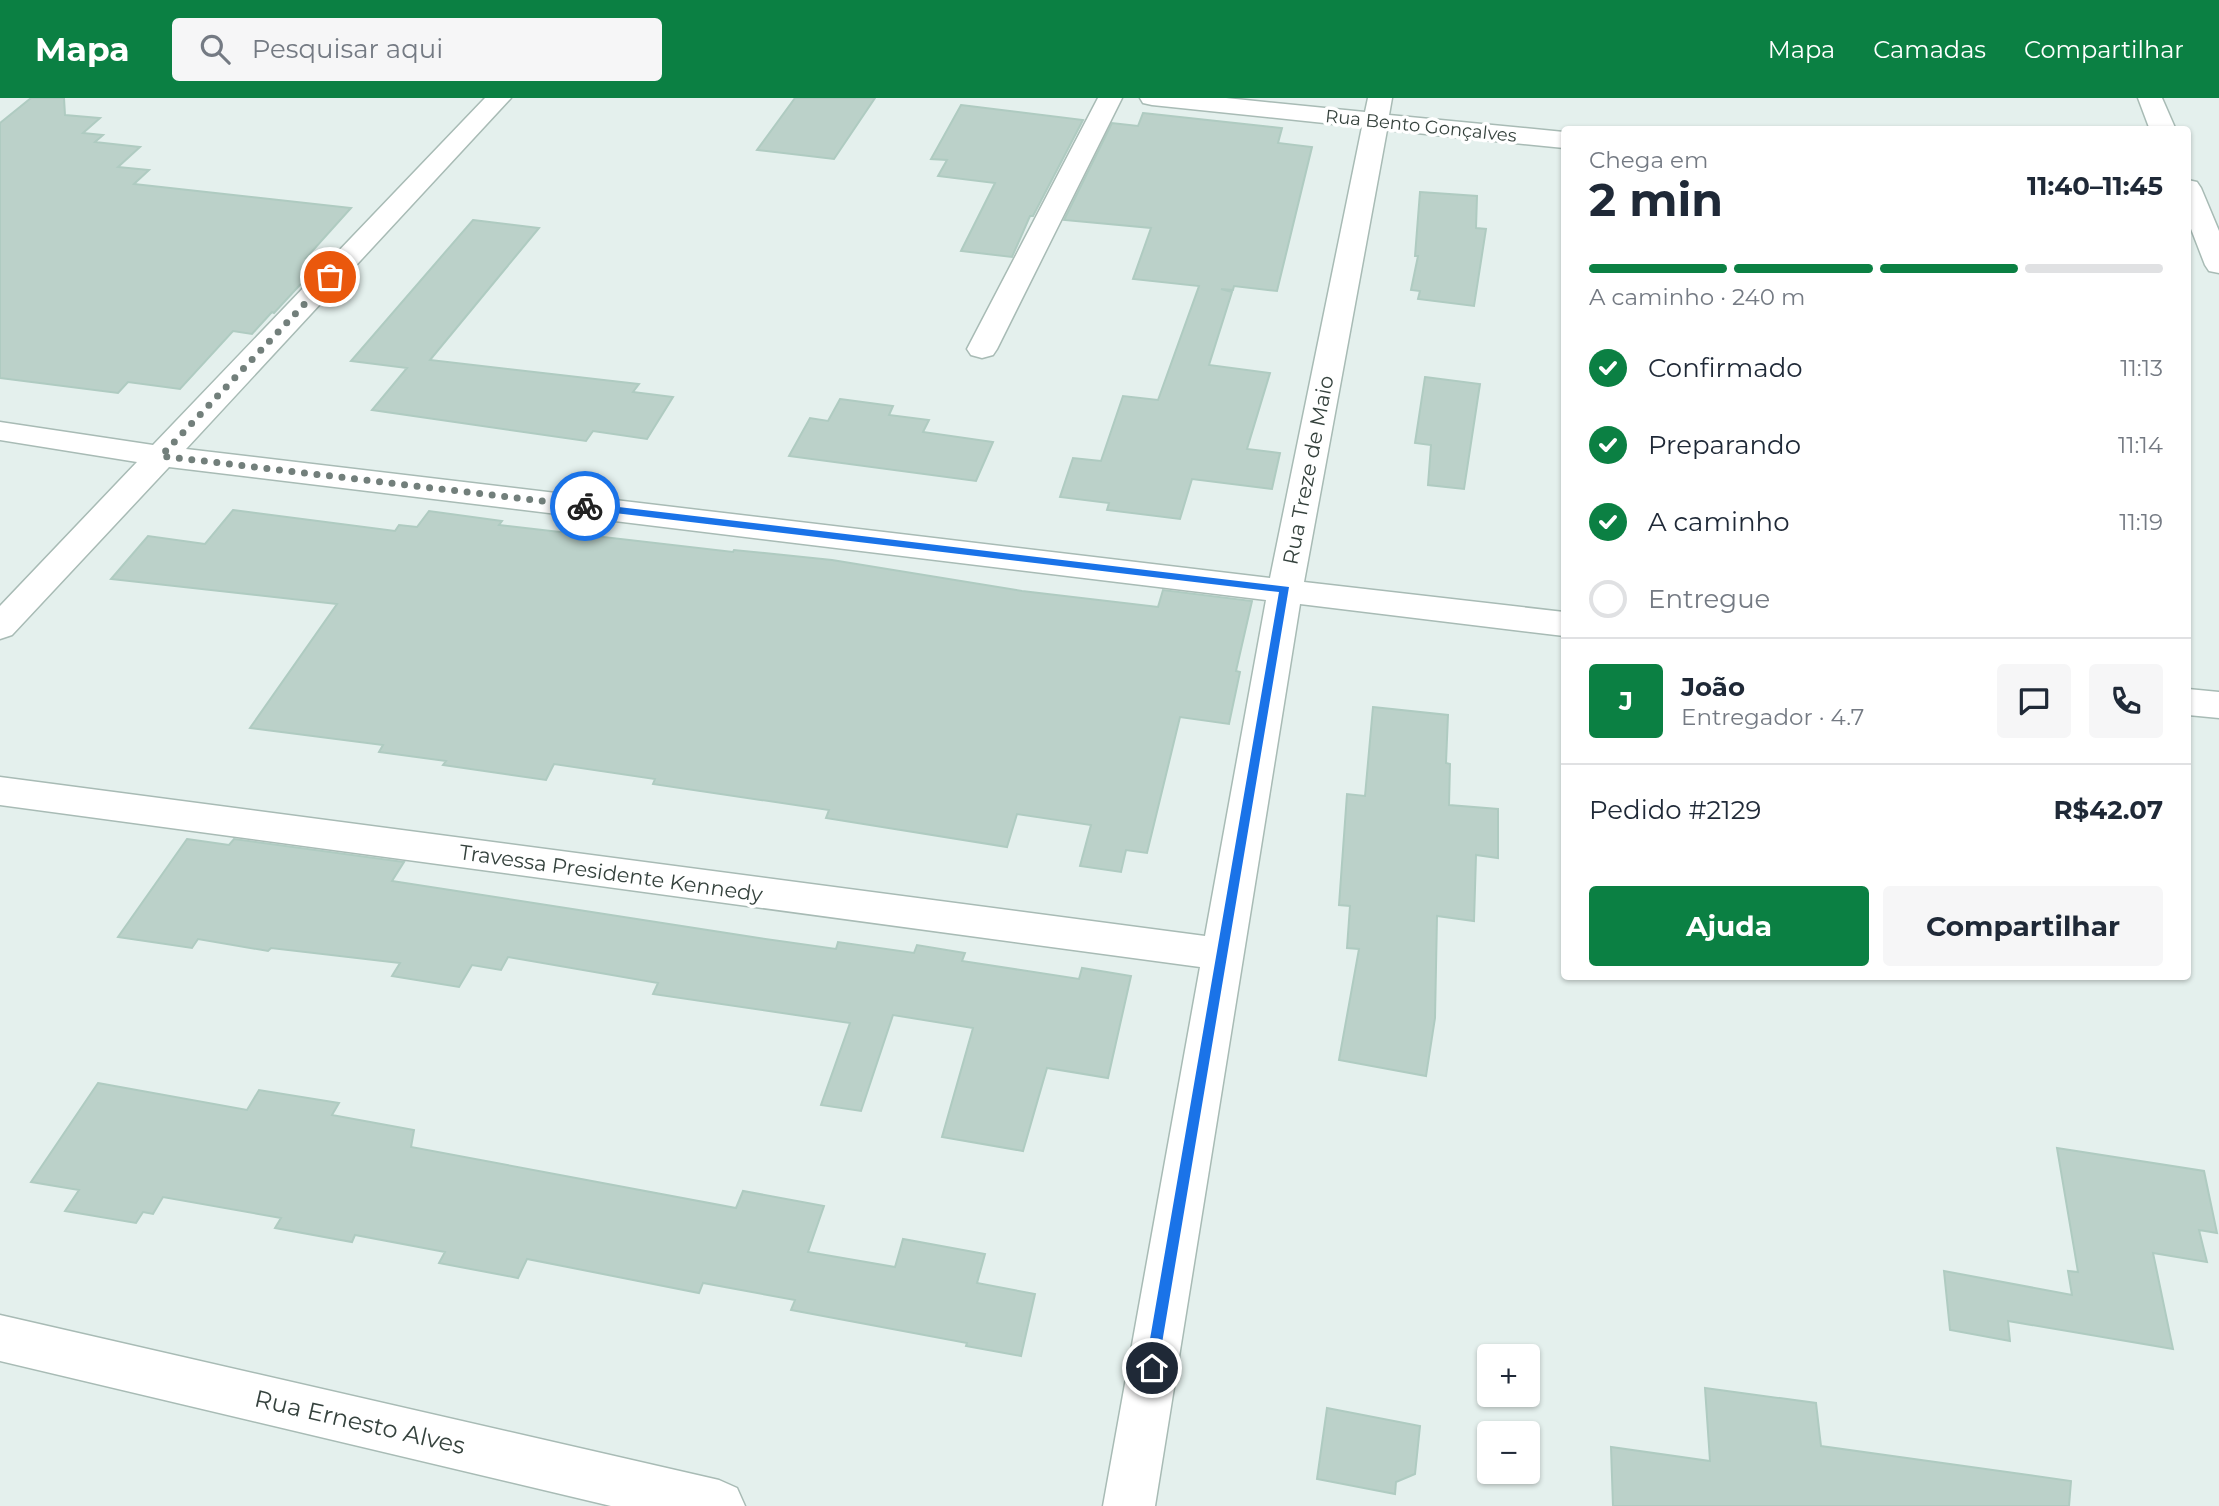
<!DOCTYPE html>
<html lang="pt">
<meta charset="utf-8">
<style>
body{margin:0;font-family:Montserrat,sans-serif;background:#f6f6f7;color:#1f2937;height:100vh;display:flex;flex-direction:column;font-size:26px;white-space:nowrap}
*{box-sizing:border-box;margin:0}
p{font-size:23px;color:#747a83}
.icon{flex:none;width:38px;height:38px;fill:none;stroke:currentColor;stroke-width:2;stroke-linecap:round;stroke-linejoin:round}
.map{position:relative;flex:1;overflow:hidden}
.side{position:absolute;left:1561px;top:28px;width:630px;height:854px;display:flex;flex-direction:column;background:#fff;border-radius:7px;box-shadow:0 2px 5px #0004}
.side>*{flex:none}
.buttons{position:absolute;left:1477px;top:1246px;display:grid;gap:14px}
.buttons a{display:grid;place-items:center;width:63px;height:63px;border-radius:7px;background:#fff;box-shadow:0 2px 5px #0004;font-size:35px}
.pin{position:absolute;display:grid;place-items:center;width:60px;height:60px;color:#fff;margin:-30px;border:4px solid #fff;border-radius:50%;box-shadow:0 2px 7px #0007}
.courier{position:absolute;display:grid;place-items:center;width:70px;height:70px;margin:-35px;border:5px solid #1a73e8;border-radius:50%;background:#fff;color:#222;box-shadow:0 2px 9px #0007}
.head em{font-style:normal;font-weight:700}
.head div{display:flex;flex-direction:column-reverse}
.head{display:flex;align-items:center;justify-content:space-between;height:119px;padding:0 28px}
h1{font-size:46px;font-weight:700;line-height:52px}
.bar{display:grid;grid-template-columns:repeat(4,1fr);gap:10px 7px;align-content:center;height:84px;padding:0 28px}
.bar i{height:9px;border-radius:5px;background:#e0e1e3}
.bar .current{background:#0b8043}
.bar p{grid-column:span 4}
.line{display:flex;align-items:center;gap:18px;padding:0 28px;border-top:2px solid #e0e1e3}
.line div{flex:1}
.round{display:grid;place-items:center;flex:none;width:74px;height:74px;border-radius:7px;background:#f6f6f7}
ol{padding:0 28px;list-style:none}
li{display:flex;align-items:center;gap:21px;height:77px}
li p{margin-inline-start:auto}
li .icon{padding:7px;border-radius:50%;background:#0b8043;color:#fff;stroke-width:4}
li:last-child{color:#747a83}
li i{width:38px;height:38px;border:4px solid #e0e1e3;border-radius:50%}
.cta{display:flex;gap:14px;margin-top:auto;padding:14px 28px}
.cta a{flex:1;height:80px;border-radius:7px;background:#0b8043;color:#fff;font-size:28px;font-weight:700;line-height:80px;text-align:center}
.cta a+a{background:#f6f6f7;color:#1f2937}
header{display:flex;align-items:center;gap:42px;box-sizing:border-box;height:98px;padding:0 35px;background:#0b8043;color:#fff}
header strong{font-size:33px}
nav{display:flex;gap:38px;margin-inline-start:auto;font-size:24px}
.search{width:490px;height:63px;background:#f6f6f7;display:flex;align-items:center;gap:18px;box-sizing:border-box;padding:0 24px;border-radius:7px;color:#747a83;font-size:26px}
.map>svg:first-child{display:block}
.building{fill:#bbd1c9;stroke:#afcbc1;stroke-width:2}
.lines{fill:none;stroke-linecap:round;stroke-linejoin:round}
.minor-casing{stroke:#a8bbb5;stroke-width:3}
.minor{fill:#fff;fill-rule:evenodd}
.route{fill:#1a73e8}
.done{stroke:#727f7b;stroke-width:7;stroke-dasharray:0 12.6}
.labels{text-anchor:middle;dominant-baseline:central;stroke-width:7;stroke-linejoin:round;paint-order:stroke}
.far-street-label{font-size:18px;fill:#35423d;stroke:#fff}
.street-label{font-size:21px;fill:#35423d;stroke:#fff}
.near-street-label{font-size:24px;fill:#35423d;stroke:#fff}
</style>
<header>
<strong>Mapa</strong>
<div class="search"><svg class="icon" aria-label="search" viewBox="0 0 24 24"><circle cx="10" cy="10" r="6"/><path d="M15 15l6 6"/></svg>Pesquisar aqui</div>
<nav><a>Mapa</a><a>Camadas</a><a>Compartilhar</a></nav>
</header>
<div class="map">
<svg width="2219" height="1408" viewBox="0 0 2219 1408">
<rect width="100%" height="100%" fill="#e4f0ed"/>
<path class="building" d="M31 0H64L65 17 100 20 83 35 103 37 95 44 140 49 118 69 149 72 134 86 351 110 306 160 323 162 274 215 272 214 252 236 233 233 180 291 128 284 118 295 0 280V25Z
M795 0H875L834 61 757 52Z
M961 7 1083 22 1033 118H1030L1012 159 961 153 995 85 938 78 947 62 931 61Z
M1143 15 1282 30 1278 45 1312 49 1277 193 1234 188 1233 192 1221 191 1232 194 1209 267 1270 275 1247 351 1280 355 1272 391 1192 381 1180 421 1107 412 1109 405 1060 399 1073 360 1101 363 1123 298 1158 302 1199 188 1133 181 1151 130 1064 122 1112 25 1138 28Z
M1420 94 1477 98 1476 130 1486 131 1474 208 1418 201 1420 193 1411 192 1418 158H1415Z
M473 122 539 130 430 262 639 286 633 294 673 299 647 341 593 333 586 343 372 312 407 270 351 263Z
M1425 279 1480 286 1464 391 1428 387 1431 347 1415 345Z
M840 301 893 308 889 317 929 322 923 334 993 344 976 383 789 358 810 320 828 323Z
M233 412 395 433 399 427 417 429 429 413 502 423 499 427 733 454 734 452 832 462 1022 493 1158 509 1163 492 1252 503 1236 573 1240 574 1229 626 1180 619 1147 755 1126 752 1121 774 1080 768 1091 727 1017 716 1007 749 826 720 829 712 653 686 655 681 554 666 546 682 443 667 446 663 379 654 383 647 250 630 337 506 111 481 148 438 205 446Z
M1373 609 1448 617 1446 665 1450 666 1449 707 1498 711V760L1476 757 1474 823 1437 818 1435 920 1426 978 1339 962 1359 851 1347 850 1350 808 1339 807 1347 696 1365 698Z
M187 741 229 747 234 741 404 764 392 783 759 840 836 851 838 844 914 855 917 847 965 855 962 863 1079 881 1082 870 1131 878 1108 980 1047 970 1023 1053 942 1039 973 930 893 917 861 1013 821 1007 850 925 653 896 658 885 508 859 501 872 472 867 459 889 392 878 400 865 271 850 268 853 198 841 192 850 118 839Z
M98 985 247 1012 259 992 339 1005 332 1017 414 1032 411 1049 736 1110 743 1093 824 1108 808 1154 895 1169 903 1141 985 1156 977 1185 1035 1196 1021 1258 966 1248 967 1245 791 1212 795 1202 703 1185 699 1195 527 1161 518 1180 439 1165 445 1154 355 1137 352 1144 275 1130 281 1120 163 1099 153 1116 143 1114 136 1125 65 1113 79 1092 31 1084Z
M2057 1050 2204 1073 2217 1135 2199 1132 2207 1164 2153 1155 2173 1251 2008 1223 2010 1243 1950 1232 1944 1173 2072 1197 2068 1173 2078 1174Z
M1705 1290 1816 1305 1821 1348 2071 1383 2069 1408H1613L1611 1349 1710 1363Z
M1327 1310 1420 1328 1415 1376 1396 1384 1395 1396 1317 1381Z"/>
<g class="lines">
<defs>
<path id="minor" d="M485 0H511L186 351 1270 480 1362 29 1152 7 1143 5 1140 0H1226L1365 14 1368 0H1392L1389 17 1564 34V50L1387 32 1304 484 1564 514V538L1300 506 1155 1408H1103L1200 869 0 707V679L1205 838 1266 502 169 369 12 537 0 541V508L137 364 0 342V324L153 347Z
M1098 0H1122L997 251 993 257 982 260 971 257 967 251Z
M2138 0H2162L2176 32H2150Z
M2188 82 2197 84 2201 90 2219 133V175L2209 173 2205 167 2188 123Z
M2188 591 2219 594V620L2188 617Z
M0 1217 719 1382 737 1390 745 1408H611L0 1263Z"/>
</defs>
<use href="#minor" class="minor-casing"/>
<use href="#minor" class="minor"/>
</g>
<path class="route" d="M585 405 1289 489 1157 1275 1152 1277 1145 1270 1279 494 581 411V406Z"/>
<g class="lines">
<path class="done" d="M330 179 161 358 585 408"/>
</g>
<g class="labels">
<g class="far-street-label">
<text transform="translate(1421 28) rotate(6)">Rua Bento Gonçalves</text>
</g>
<g class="street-label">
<text transform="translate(1308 372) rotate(-79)">Rua Treze de Maio</text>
<text transform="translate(611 775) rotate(8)">Travessa Presidente Kennedy</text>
</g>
<g class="near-street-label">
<text transform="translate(360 1324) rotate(13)">Rua Ernesto Alves</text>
</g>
</g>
</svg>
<div class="buttons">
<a>+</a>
<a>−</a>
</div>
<div class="pin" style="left:330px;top:179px;background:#ea580c"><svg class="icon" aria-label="bag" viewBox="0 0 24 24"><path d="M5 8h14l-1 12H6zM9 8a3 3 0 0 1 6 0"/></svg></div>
<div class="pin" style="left:1152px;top:1270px;background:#1f2937"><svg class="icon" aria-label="home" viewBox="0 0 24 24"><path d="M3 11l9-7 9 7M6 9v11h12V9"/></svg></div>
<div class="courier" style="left:585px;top:408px"><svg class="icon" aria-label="bike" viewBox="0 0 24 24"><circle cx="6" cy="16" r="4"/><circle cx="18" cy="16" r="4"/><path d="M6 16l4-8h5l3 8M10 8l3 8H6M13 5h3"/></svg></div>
<section class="side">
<div class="head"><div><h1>2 min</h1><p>Chega em</p></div><em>11:40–11:45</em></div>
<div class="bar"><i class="current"></i><i class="current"></i><i class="current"></i><i></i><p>A caminho · 240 m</p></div>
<ol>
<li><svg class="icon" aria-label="check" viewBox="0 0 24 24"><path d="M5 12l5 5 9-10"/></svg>Confirmado<p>11:13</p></li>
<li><svg class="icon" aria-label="check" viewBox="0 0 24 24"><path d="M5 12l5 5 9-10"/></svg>Preparando<p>11:14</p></li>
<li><svg class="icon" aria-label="check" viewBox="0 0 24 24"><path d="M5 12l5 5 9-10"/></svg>A caminho<p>11:19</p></li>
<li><i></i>Entregue</li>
</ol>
<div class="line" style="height:126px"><b class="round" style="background:#0b8043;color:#fff">J</b><div><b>João</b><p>Entregador · 4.7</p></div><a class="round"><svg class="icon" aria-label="chat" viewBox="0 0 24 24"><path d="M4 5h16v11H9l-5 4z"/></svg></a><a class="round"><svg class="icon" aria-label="phone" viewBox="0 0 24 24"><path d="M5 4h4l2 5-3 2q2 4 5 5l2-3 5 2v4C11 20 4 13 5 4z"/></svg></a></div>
<div class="line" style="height:91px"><div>Pedido #2129</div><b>R$42.07</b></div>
<div class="cta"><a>Ajuda</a><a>Compartilhar</a></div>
</section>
</div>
